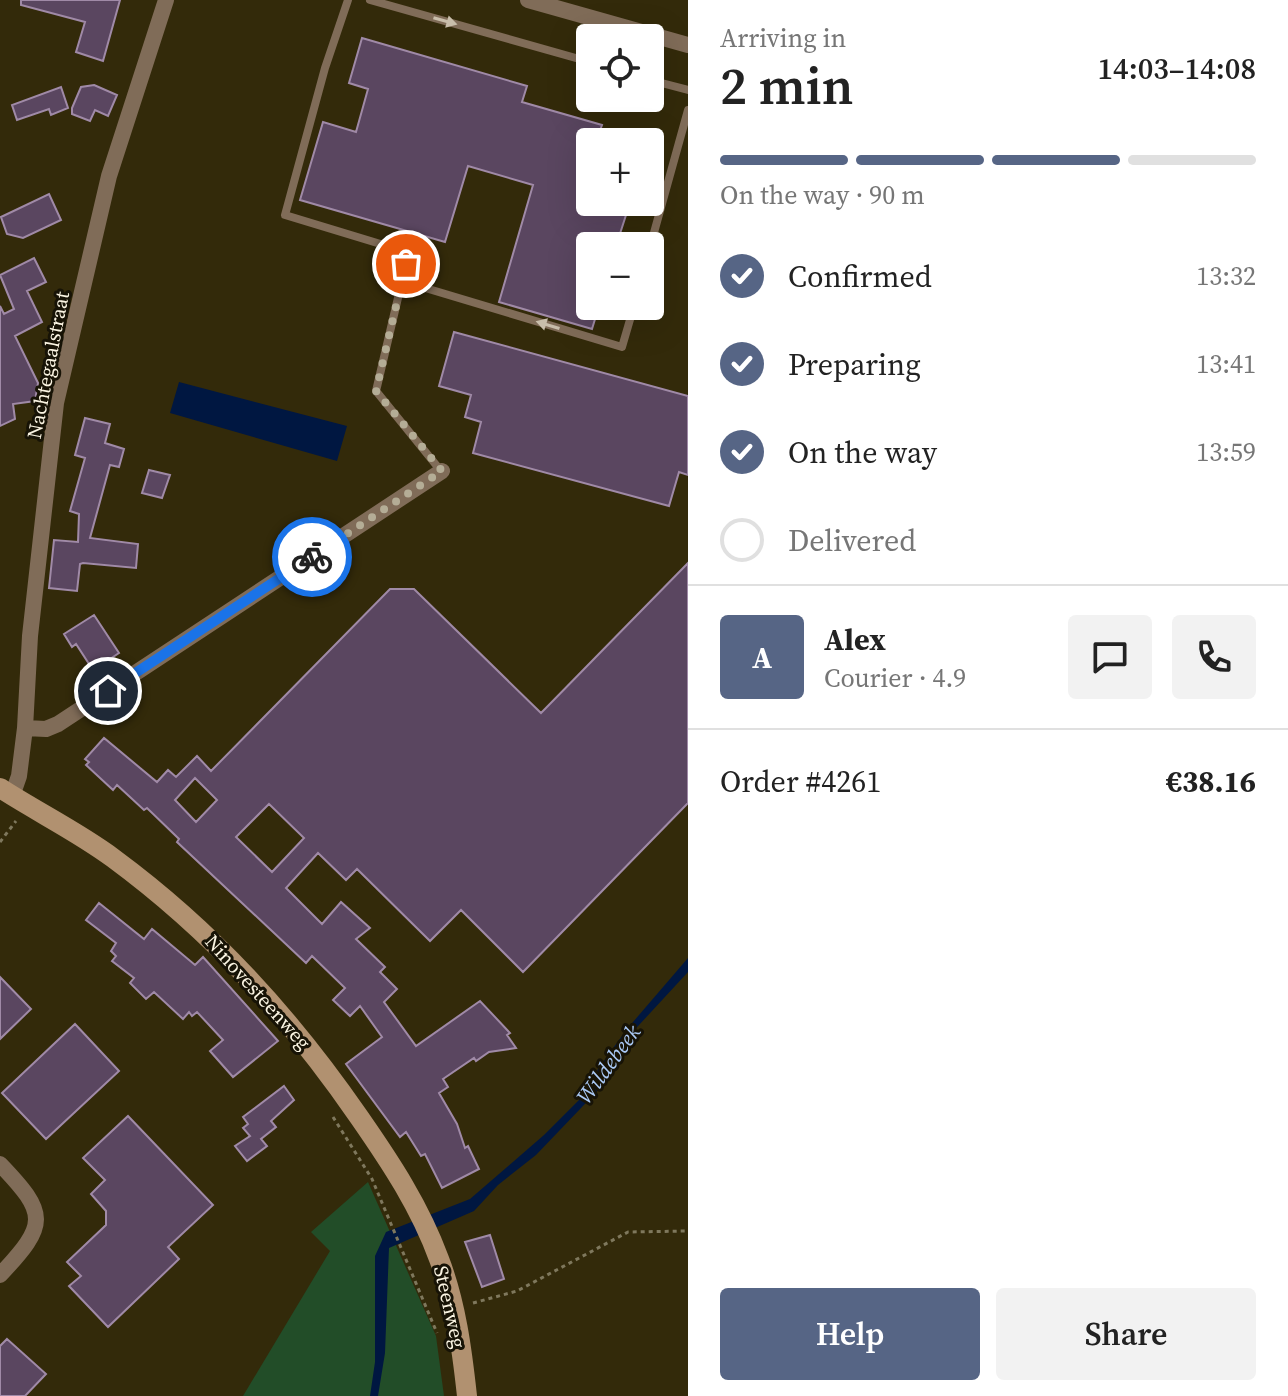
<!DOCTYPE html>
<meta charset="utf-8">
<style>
body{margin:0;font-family:"Source Serif 4",serif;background:#f2f2f2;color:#222;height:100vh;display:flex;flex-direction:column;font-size:30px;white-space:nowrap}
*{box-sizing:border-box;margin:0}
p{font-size:26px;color:#767676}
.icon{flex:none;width:44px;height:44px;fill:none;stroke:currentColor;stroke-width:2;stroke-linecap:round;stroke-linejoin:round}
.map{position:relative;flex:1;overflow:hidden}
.drawer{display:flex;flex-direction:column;background:#fff;width:600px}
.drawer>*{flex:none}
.tools{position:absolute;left:576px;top:24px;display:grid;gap:16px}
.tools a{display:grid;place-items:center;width:88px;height:88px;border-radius:8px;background:#fff;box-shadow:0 8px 32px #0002;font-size:40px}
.pin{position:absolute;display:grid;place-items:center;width:68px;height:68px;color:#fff;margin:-34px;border:4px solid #fff;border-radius:50%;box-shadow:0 2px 8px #0007}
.courier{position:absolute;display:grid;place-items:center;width:80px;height:80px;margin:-40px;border:6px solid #1a73e8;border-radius:50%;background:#fff;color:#222;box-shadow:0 2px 10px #0007}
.head em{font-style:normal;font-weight:600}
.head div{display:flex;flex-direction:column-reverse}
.head{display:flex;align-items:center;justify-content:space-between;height:136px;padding:0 32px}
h1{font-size:52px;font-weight:600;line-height:60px}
.bar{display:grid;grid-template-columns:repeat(4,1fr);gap:12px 8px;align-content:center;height:96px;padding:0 32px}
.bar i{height:10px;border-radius:6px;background:#e0e0e0}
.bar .selected{background:#566585}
.bar p{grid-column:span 4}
.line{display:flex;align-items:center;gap:20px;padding:0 32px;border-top:2px solid #e0e0e0}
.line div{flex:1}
.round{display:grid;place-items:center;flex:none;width:84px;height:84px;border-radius:8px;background:#f2f2f2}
ol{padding:0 32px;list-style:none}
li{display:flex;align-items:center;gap:24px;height:88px}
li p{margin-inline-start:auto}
li .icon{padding:8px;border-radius:50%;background:#566585;color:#fff;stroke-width:4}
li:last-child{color:#767676}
li i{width:44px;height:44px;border:4px solid #e0e0e0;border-radius:50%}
.cta{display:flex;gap:16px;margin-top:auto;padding:16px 32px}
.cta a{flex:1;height:92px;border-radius:8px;background:#566585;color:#fff;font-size:32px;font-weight:600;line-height:92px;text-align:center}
.cta a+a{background:#f2f2f2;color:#222}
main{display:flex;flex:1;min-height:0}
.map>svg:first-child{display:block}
.green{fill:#224d28}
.water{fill:#001741}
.building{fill:#5a4660;stroke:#a08aa7;stroke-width:2;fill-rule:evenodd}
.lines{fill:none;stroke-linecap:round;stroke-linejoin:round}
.path{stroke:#7f785d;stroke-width:3;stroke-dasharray:4 4;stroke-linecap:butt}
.lane{stroke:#806c58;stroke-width:8}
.street{stroke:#806c58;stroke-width:16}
.secondary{stroke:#b19170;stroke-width:20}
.oneway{fill:#c9beab}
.done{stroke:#b4ad96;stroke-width:8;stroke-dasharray:0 14.4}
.route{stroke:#1a73e8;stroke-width:10}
.labels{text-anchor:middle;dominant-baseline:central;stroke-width:6;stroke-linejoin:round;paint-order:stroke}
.street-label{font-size:20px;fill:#faf4e2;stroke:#171306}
.water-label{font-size:22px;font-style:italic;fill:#abcaf6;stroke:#171306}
</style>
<main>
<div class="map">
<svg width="688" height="1396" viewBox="0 0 688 1396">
<rect width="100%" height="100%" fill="#332a0a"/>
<path class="green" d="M368 1182 436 1336 444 1396H243L330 1251 311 1232Z"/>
<path class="water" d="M179 382 347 426 337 461 170 413Z
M688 958V972L627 1038 603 1073 604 1084 536 1155 498 1185 474 1211 389 1248 385 1353 378 1396H370L375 1362V1256L386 1232 470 1199 544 1135 588 1091 598 1069 627 1029Z"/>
<path class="building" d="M21 0H120L103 61 76 52 85 22 21 5Z
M362 38 527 86 522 102 602 125 596 142H590V165L580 199 627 212 616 246H590V306H599L592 329 499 302 533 185 468 166 445 242 300 200 323 122 356 132 368 89 349 83Z
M94 85 117 95 108 116 95 110 90 121 72 114V108L81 87Z
M61 87 68 108 51 115 49 109 17 120 12 105Z
M49 194 61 220 23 238 7 234 1 217Z
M34 258 46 282 27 291 42 322 15 336 38 383 35 401 13 404 15 419 0 426V306L4 314 14 309 0 275Z
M454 332 688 396V475L679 472 669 506 473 453 481 422 465 417 471 395 439 386Z
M85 418 110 424 105 443 124 449 119 467 110 465 90 538 138 544 136 568 83 563 80 564 77 591 49 588 54 540 78 542 79 514 70 511 85 458 75 455Z
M149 470 170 475 162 498 142 493Z
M688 563V803L523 972 461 910 430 941 357 869 346 880 318 853 286 888 322 924 341 902 370 928 356 939 385 967 380 972 397 989 384 1002 416 1046 480 1001 510 1033 507 1035 516 1048 489 1052 476 1061 474 1058 443 1079 448 1087 439 1093 457 1124 465 1148 468 1146 479 1169 442 1188 425 1154 421 1156 406 1132 400 1137 346 1064 382 1037 360 1006 350 1016 333 1000 345 988 312 956 306 963 177 842 179 839 147 808 144 810 117 785 113 790 86 765 89 762 85 759 104 738 157 782 168 770 176 777 197 756 211 771 390 589H414L541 713ZM195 778 217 800 196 822 175 800ZM269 804 304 838 272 872 236 837Z
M94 615 119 653 93 670 76 644 72 647 64 634Z
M99 903 144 939 152 929 195 965 203 957 278 1041 233 1077 210 1051 223 1040 197 1012 192 1016 189 1012 183 1019 154 992 146 999 130 983 134 978 112 961 116 956 111 951 116 943 86 920Z
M0 977 31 1009 0 1039Z
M75 1024 119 1071 46 1139 2 1093Z
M284 1086 294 1100 271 1121 276 1127 261 1139 267 1146 247 1161 235 1146 250 1136 243 1128 248 1124 243 1117Z
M128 1116 213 1205 168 1247 179 1259 108 1327 69 1286 81 1276 67 1262 106 1225V1211L91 1194 105 1180 83 1158Z
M490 1235 504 1279 482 1287 465 1242Z
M7 1339 46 1374 25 1396H0V1346Z"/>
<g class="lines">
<path class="path" d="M0 842 16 821
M333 1117 372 1179 437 1333
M473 1303 517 1291 628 1232 688 1231"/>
<path class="lane" d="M348 0 325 68 285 215 397 249 422 287 622 347 634 306
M370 0 590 62
M650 80 688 90
M650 247 688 110
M406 264 376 391 441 471"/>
<path class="street" d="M528 0 688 45
M25 728 46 729 58 724 442 471
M12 796 19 776 25 728 30 636 56 403 109 176 166 0
M0 1164C48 1214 48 1224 0 1275"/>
<path class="secondary" d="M0 788C37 812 78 832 113 858 212 931 290 1017 359 1117 391 1163 420 1207 439 1259 456 1303 462 1350 467 1396"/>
</g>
<defs><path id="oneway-solid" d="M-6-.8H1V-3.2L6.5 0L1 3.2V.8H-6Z" transform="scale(2)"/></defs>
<g class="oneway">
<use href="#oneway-solid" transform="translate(445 21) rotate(16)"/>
<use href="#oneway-solid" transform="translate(548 325) rotate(-163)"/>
</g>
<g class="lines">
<path class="done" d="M312 557 442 471 376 391 406 264"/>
<path class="route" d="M108 691 312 557"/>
</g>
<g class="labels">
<g class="street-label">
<text transform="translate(48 365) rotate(-79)">Nachtegaalstraat</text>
<text transform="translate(258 992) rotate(48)">Ninovesteenweg</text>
<text transform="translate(450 1307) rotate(77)">Steenweg</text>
</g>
<g class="water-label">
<text transform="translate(608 1064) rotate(-54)">Wildebeek</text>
</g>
</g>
</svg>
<div class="tools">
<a><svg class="icon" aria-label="locate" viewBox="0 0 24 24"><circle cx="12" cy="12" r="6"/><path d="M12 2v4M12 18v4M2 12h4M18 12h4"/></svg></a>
<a>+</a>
<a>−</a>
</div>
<div class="pin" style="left:406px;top:264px;background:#ea580c"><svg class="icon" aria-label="bag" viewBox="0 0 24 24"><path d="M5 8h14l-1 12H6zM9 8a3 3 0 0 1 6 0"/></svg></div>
<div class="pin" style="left:108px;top:691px;background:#1f2937"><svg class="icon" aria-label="home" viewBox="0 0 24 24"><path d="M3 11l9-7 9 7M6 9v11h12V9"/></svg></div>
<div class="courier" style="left:312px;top:557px"><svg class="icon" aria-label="bike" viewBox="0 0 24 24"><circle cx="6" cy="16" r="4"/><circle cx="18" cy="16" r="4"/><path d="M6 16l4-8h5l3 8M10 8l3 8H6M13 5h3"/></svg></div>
</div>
<section class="drawer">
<div class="head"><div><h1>2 min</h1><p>Arriving in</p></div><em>14:03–14:08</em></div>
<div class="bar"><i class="selected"></i><i class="selected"></i><i class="selected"></i><i></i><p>On the way · 90 m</p></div>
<ol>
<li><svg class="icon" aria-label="check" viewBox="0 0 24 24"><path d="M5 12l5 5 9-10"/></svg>Confirmed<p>13:32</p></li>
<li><svg class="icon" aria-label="check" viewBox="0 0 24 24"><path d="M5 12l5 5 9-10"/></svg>Preparing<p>13:41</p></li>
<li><svg class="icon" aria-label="check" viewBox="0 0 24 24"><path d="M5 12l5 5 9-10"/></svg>On the way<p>13:59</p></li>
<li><i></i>Delivered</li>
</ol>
<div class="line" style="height:144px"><b class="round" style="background:#566585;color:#fff">A</b><div><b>Alex</b><p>Courier · 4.9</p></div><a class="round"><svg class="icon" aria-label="chat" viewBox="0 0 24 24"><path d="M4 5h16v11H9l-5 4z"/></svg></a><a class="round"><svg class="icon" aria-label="phone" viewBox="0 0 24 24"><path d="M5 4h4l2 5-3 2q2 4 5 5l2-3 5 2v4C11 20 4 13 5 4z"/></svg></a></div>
<div class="line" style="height:104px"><div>Order #4261</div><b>€38.16</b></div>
<div class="cta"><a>Help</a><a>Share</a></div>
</section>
</main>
